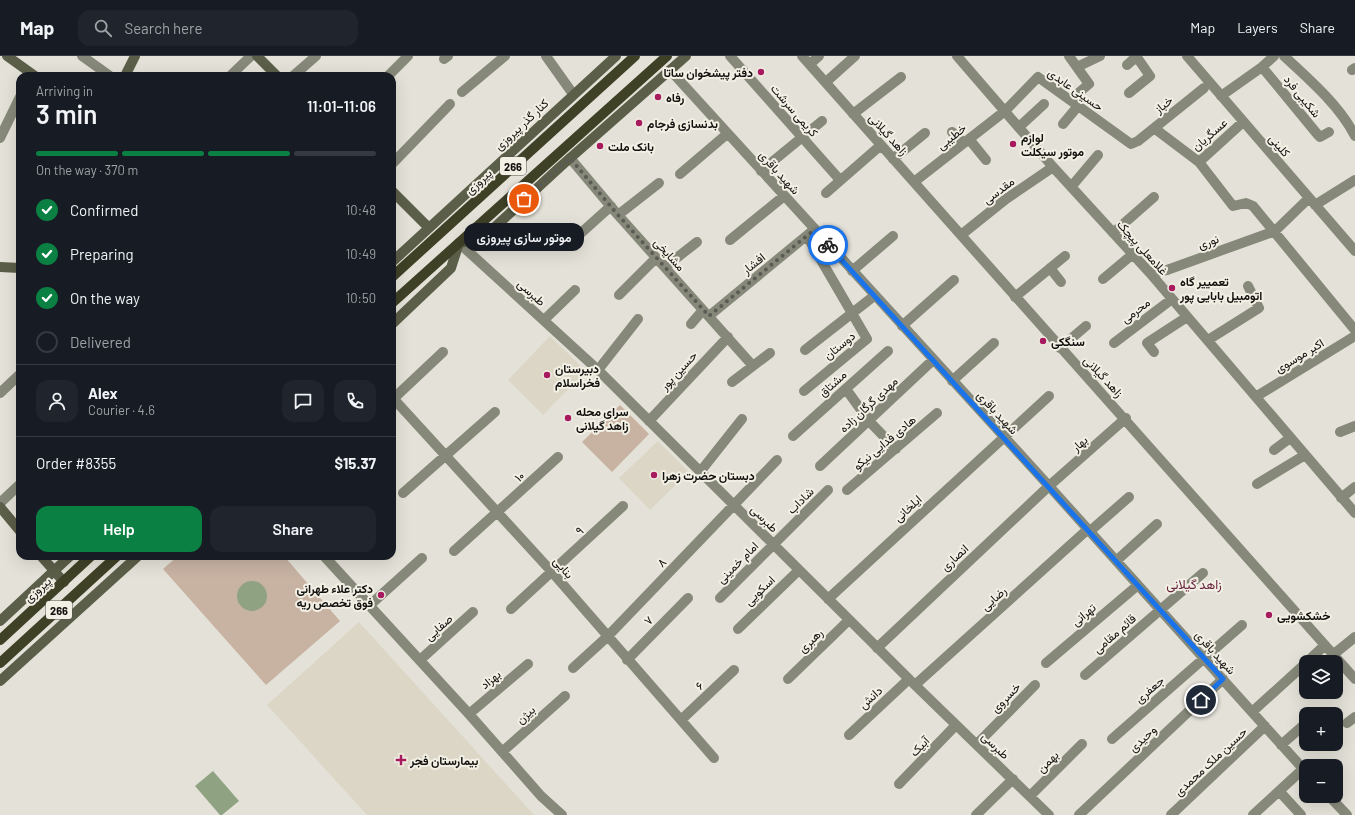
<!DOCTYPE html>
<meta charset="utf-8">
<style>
body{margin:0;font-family:Barlow,Vazirmatn,sans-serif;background:#20242c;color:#f1f3f6;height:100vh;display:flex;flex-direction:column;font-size:15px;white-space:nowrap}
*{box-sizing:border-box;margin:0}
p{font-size:13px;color:#9ea1a6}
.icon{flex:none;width:22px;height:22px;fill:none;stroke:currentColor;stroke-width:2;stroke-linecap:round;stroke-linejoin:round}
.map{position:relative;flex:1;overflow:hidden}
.details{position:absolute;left:16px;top:16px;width:380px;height:488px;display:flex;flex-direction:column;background:#171b24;border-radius:12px;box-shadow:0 4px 16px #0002}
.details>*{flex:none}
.controls{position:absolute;left:1299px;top:599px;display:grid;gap:8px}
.controls a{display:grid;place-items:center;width:44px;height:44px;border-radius:8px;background:#171b24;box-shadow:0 4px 16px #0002;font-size:20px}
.pin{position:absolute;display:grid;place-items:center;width:34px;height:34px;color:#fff;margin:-17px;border:2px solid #fff;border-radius:50%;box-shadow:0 1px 4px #0007}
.courier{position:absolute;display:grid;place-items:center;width:40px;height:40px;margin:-20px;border:3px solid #1a73e8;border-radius:50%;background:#fff;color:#222;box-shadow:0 1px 5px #0007}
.bubble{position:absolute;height:28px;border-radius:12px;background:#171b24;box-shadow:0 4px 16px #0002;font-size:13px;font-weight:600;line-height:28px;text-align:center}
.headline em{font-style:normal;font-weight:600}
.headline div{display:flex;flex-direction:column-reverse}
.headline{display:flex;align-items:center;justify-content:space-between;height:68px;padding:0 20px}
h1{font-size:26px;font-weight:600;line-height:30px}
.bar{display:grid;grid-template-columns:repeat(4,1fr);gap:6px 4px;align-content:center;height:48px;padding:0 20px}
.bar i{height:5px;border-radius:3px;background:#363941}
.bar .active{background:#0b8043}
.bar p{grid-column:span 4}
.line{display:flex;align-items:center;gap:10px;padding:0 20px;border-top:1px solid #363941}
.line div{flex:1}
.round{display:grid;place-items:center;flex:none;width:42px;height:42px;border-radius:12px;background:#20242c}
ol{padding:0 20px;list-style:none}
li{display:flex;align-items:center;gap:12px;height:44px}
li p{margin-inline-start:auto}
li .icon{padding:4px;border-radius:50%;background:#0b8043;color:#fff;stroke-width:4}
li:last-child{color:#9ea1a6}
li i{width:22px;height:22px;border:2px solid #363941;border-radius:50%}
.cta{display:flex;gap:8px;margin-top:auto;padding:8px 20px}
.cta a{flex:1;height:46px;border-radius:12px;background:#0b8043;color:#fff;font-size:16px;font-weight:600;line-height:46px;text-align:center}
.cta a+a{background:#20242c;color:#f1f3f6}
header{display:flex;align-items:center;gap:24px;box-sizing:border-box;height:56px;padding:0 20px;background:#171b24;border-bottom:1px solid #363941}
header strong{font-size:19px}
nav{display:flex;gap:22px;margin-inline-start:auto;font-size:14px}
.search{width:280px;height:36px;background:#20242c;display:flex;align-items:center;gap:10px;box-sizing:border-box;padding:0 14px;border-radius:12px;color:#9ea1a6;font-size:15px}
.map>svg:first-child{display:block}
.built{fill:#dbd6c5}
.green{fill:#c8b2a2}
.water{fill:#8fa383}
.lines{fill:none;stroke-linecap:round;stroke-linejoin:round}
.street{stroke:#868979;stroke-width:10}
.secondary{stroke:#5b5e48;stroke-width:10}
.primary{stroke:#3e4126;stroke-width:10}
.done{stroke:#5b5a54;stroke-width:4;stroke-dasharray:0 7.2}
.route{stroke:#1a73e8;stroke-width:5}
.poi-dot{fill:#a71a5d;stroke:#f2efe5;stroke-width:1.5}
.labels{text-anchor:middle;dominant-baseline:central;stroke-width:4;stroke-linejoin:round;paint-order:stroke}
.shield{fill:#f2efe5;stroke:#54534e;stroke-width:1}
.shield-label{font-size:11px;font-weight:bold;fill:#11100d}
.poi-label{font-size:12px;font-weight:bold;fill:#11100d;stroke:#f2efe5;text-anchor:start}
.street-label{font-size:12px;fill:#11100d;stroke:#f2efe5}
.neighbourhood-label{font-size:13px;fill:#67243f;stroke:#f2efe5}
</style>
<header>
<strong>Map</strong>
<div class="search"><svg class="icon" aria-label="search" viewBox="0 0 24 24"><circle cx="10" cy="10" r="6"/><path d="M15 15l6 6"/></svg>Search here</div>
<nav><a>Map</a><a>Layers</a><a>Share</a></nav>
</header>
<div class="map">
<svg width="1355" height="759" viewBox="0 0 1355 759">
<rect width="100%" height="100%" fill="#e4e2d8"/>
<path class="built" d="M550 280 586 315 543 359 508 324Z
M658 385 689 416 650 454 619 422Z
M359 566 534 759H367L267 649Z"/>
<path class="green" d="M620 349 649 378 612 416 582 386Z
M178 500H284L340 565 266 629 163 513Z"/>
<path class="water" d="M237 540a15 15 0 1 1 30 0a15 15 0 1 1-30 0Z
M213 715 239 745 222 759H220L195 730Z"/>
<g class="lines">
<path class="street" d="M82 0 110 20
M546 0 573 38
M730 0 840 124
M802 0 1355 623
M957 0 1053 111 1150 217 1355 457
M1069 0 1089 28 1070 44
M1187 0 1355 195
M1284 0C1309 23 1340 50 1355 80
M444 3 448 0
M810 8 819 0
M1127 9 1137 0
M1077 11 1100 0
M1262 11 1274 0
M670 14 1049 430 1306 716
M1352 14 1355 12
M230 20 251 0
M293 20 316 0
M388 20 408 0
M826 26 855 0
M462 36 505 0
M1129 37 1150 20 1136 0
M1221 40 1262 11 1318 79 1320 81 1329 76
M853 58 901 21
M1063 68 1078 50
M1019 71 1044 48
M1154 72 1199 106 1233 150 1246 147 1253 150 1355 274
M952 76 964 87
M0 82 20 41
M969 83 986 104
M570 102 618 159 753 310
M893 103 925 77
M1199 106 1243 66
M392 108 450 48
M761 115 822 65
M680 118 727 78
M914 126 1005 55 1038 21 1131 88 1138 85 1204 32
M1071 131 1098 99
M826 137 881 89
M1315 149 1355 124
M618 159 659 127
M581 177 611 150
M1113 177 1154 141
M961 179 1006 143 1053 111
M730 184 784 140
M459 187 598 314 915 629 1049 759
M665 211 697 186
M1050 212 1061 226
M852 215 893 180
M1150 217 1167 214 1275 175 1309 142
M1103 223 1133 198
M619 239 656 202
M1015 241 1065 200
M709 260 811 176
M544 264 575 234
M691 268 703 254
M902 270 954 224
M1208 284 1259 252 1248 230
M1114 287 1172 243
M1060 292 1086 270
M805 294 874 240
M1154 296 1147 287 1187 261
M598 314 638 263
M952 325 994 287
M732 326 770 297
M846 333 869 365 896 393
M804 335 867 283 807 180
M0 337 20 318
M1257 340 1355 280
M392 341 552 516 714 702
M392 344 443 296
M649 365 728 281
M1340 376 1355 370
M793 380 888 295
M1274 394 1290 382
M820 410 933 304
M700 416 742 363
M1257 428 1305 399
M847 434 937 357
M403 437 495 356
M1341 442 1355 431
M0 447 20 428
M1089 476 1129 441
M454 495 558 401
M324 500 469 658 541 740 562 759
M1116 505 1157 468
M720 542 828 434
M828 543 1049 340
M370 549 422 502
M511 553 623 450
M738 573 799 514
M877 592 1049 430 1126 362
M1334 598 1355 581
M420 604 473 556
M627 604 688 542
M1307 606 1325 589
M1046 607 1138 529
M573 612 607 581 777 404
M1085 619 1203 517
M788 623 849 564
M915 629 1087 474
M1252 656 1306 607
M469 658 528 608
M681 664 734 614
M1347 667 1355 661
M849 679 909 623
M1112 683 1242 569
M977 688 1035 629
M1281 689 1306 667
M502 696 565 640
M899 728 956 669
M1279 735 1301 759
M1030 740 1082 688
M1329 740 1347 759
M976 759 1013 723
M1079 759 1223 623
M1171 759 1265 670
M1253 759 1303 713"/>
<path class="secondary" d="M7 0 35 20
M257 0 277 20
M125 20 135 0
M392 135 429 172
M392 206 616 0
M0 211 20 212
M392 268 451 212 459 187 483 182 560 111 686 0
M0 451 20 475
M41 500 64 526
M0 565 70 500
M0 625 138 500"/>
<path class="primary" d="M392 221 635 0
M392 247 667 0
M0 584 91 500
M0 607 117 500"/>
</g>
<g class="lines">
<path class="done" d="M524 143 570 102 618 159 709 260 814 174 828 189"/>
<path class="route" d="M828 189 1223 623 1201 644"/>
</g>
<g class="poi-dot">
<circle cx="761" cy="16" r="4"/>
<circle cx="658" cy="41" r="4"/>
<circle cx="639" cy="67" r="4"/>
<circle cx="1013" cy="88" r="4"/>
<circle cx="600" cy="90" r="4"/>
<circle cx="1172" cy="232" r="4"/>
<circle cx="1043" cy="285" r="4"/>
<circle cx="547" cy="319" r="4"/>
<circle cx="568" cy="362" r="4"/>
<circle cx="654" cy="419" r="4"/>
<circle cx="381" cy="539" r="4"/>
<circle cx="1269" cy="559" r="4"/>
<path d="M399 698h4v4h4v4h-4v4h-4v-4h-4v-4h4z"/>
</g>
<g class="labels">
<g class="shield">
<rect x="500" y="101" width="26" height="18" rx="3"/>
<rect x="46" y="545" width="26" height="18" rx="3"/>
</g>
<g class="shield-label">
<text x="513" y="110">266</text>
<text x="59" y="554">266</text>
</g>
<g class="poi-label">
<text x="753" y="16" text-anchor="end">دفتر پیشخوان ساتا</text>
<text x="666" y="41">رفاه</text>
<text x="647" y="67">بدنسازی فرجام</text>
<text x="1021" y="81">لوازم<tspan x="1021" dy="14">موتور سیکلت</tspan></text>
<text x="608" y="90">بانک ملت</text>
<text x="1180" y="225">تعمییر گاه<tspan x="1180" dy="14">اتومبیل بابایی پور</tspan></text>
<text x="1051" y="285">سنگکی</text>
<text x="555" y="312">دبیرستان<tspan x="555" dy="14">فخراسلام</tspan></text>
<text x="576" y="355">سرای محله<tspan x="576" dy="14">زاهد گیلانی</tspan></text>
<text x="662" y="419">دبستان حضرت زهرا</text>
<text x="373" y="532" text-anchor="end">دکتر علاء طهرانی<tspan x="373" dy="14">فوق تخصص ریه</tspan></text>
<text x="1277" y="559">خشکشویی</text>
<text x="410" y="704">بیمارستان فجر</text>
</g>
<g class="street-label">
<text transform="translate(1076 33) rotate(35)">حسینی عابدی</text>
<text transform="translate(1303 40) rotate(51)">شکیبی فرد</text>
<text transform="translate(1163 48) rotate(-39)">خباز</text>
<text transform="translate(795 54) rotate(49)">کریمی سرشت</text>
<text transform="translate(521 68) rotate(-43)">کنار گذر پیروزی</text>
<text transform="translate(889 78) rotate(48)">زاهد گیلانی</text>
<text transform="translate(1209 78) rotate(-41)">عسگریان</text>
<text transform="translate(951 80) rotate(-39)">خطیبی</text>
<text transform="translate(1280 89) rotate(49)">کلینی</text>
<text transform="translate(780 116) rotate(48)">شهید باقری</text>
<text transform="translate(478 125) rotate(-43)">پیروزی</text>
<text transform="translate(998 134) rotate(-37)">مقدسی</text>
<text transform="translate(1208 185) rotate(-20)">نوری</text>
<text transform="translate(1143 191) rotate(48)">غلامعلی پیچک</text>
<text transform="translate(670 198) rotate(48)">مشایخی</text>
<text transform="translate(753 207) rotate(-39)">افشار</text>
<text transform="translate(532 236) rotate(42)">طبرسی</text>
<text transform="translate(1135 254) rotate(-37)">محرمی</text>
<text transform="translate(839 289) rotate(-39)">دوستان</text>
<text transform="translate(1299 299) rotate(-31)">اکبر موسوی</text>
<text transform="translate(678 314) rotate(-47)">حسین پور</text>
<text transform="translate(1104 320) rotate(47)">زاهد گیلانی</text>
<text transform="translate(832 327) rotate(-42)">مشتاق</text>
<text transform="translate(868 348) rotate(-43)">مهدی گرگان زاده</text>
<text transform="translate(998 356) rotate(47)">شهید باقری</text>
<text transform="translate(884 386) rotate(-40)">هادی فدایی نیکو</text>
<text transform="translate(1079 387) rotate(-42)">بهار</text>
<text transform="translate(519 420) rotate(-43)">۱۰</text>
<text transform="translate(800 444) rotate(-45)">شاداب</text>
<text transform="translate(907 452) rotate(-43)">ایلخانی</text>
<text transform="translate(765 462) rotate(45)">طبرسی</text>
<text transform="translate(579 474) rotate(-43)">۹</text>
<text transform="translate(954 501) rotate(-43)">انصاری</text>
<text transform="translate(661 506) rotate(-46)">۸</text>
<text transform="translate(737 506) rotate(-45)">امام خمینی</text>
<text transform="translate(564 511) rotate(49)">بنایی</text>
<text transform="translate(37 533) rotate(-42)">پیروزی</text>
<text transform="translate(759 534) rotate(-44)">اسکویی</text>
<text transform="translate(993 542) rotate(-42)">رضایی</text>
<text transform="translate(1083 558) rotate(-40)">تهرانی</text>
<text transform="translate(648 564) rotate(-45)">۷</text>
<text transform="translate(438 571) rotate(-42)">صفایی</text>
<text transform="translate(1114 577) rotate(-41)">قائم مقامی</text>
<text transform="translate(810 584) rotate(-44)">رهبری</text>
<text transform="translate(1216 596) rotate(48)">شهید باقری</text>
<text transform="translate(490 623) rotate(-40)">بهزاد</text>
<text transform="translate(699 629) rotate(-43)">۶</text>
<text transform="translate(1149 633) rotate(-41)">جعفری</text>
<text transform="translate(870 641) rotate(-43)">دانش</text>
<text transform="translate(1005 641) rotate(-46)">خسروی</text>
<text transform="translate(525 658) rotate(-42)">بیژن</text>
<text transform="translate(1142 682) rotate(-43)">وحیدی</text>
<text transform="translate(996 689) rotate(44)">طبرسی</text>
<text transform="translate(919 690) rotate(-46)">آبیک</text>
<text transform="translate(1047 705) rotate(-45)">بهمن</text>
<text transform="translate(1210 705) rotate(-43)">حسین ملک محمدی</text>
</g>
<g class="neighbourhood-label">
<text x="1194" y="528">زاهد گیلانی</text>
</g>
</g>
</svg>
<div class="controls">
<a><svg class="icon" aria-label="layers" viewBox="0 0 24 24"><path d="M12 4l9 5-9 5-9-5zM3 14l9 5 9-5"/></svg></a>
<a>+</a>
<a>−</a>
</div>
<div class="pin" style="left:524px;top:143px;background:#ea580c"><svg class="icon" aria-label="bag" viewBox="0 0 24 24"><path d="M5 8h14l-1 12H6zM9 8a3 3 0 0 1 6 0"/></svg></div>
<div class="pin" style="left:1201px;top:644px;background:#1f2937"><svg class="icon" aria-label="home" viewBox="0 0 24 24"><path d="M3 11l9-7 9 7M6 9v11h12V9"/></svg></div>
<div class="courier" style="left:828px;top:189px"><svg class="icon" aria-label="bike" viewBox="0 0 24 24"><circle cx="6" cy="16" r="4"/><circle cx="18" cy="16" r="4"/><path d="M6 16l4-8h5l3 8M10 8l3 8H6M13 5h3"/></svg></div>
<div class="bubble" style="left:464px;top:167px;width:120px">موتور سازی پیروزی</div>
<section class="details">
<div class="headline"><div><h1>3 min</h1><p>Arriving in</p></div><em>11:01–11:06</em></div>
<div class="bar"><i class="active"></i><i class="active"></i><i class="active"></i><i></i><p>On the way · 370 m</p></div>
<ol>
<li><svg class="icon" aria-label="check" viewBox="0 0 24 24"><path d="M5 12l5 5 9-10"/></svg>Confirmed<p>10:48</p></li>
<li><svg class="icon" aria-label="check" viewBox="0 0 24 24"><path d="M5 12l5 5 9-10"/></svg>Preparing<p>10:49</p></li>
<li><svg class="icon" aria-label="check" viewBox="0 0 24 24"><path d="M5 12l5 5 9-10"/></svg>On the way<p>10:50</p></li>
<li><i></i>Delivered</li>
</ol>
<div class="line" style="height:72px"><a class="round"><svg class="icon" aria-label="person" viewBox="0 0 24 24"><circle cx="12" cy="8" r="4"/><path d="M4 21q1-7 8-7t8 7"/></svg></a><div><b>Alex</b><p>Courier · 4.6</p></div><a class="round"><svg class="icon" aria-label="chat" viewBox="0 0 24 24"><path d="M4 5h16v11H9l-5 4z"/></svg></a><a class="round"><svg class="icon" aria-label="phone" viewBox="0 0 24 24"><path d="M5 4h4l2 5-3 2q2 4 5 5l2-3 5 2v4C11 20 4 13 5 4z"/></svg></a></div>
<div class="line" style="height:52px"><div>Order #8355</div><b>$15.37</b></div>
<div class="cta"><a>Help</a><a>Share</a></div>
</section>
</div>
